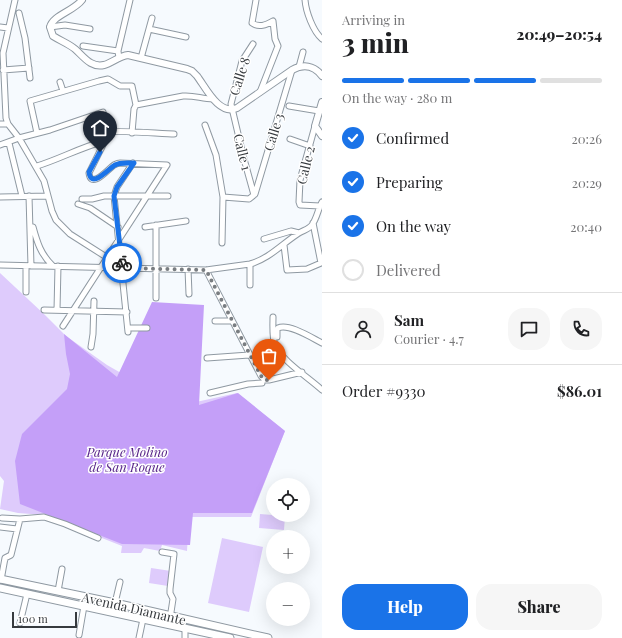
<!DOCTYPE html>
<meta charset="utf-8">
<style>
body{margin:0;font-family:"Playfair Display",serif;background:#f6f6f6;color:#202124;height:100vh;display:flex;flex-direction:column;font-size:15px;white-space:nowrap}
*{box-sizing:border-box;margin:0}
p{font-size:13px;color:#757577}
.icon{flex:none;width:22px;height:22px;fill:none;stroke:currentColor;stroke-width:2;stroke-linecap:round;stroke-linejoin:round}
.map{position:relative;flex:1;overflow:hidden}
.side{display:flex;flex-direction:column;background:#fff;width:300px}
.side>*{flex:none}
.fabs{position:absolute;left:266px;top:478px;display:grid;gap:8px}
.fabs a{display:grid;place-items:center;width:44px;height:44px;border-radius:50%;background:#fff;box-shadow:0 4px 16px #0002;font-size:20px}
.scale{position:absolute;left:12px;bottom:10px;width:65px;box-sizing:border-box;padding-left:4px;border:2px solid #363a3e;border-top:0;font-size:11px;line-height:14px;white-space:nowrap;color:#363a3e;-webkit-text-stroke:3px #fff;paint-order:stroke}
.pin{position:absolute;display:grid;place-items:center;width:34px;height:34px;color:#fff;margin:-41px -17px;border-radius:50% 50% 50% 0;rotate:-45deg;box-shadow:0 0 4px #0007}
.pin .icon{rotate:45deg}
.courier{position:absolute;display:grid;place-items:center;width:40px;height:40px;margin:-20px;border:3px solid #1a73e8;border-radius:50%;background:#fff;color:#222;box-shadow:0 1px 5px #0007}
.overview em{font-style:normal;font-weight:800}
.overview div{display:flex;flex-direction:column-reverse}
.overview{display:flex;align-items:center;justify-content:space-between;height:68px;padding:0 20px}
h1{font-size:26px;font-weight:800;line-height:30px}
.bar{display:grid;grid-template-columns:repeat(4,1fr);gap:6px 4px;align-content:center;height:48px;padding:0 20px}
.bar i{height:5px;border-radius:3px;background:#e0e0e0}
.bar .selected{background:#1a73e8}
.bar p{grid-column:span 4}
.line{display:flex;align-items:center;gap:10px;padding:0 20px;border-top:1px solid #e0e0e0}
.line div{flex:1}
.round{display:grid;place-items:center;flex:none;width:42px;height:42px;border-radius:16px;background:#f6f6f6}
ol{padding:0 20px;list-style:none}
li{display:flex;align-items:center;gap:12px;height:44px}
li p{margin-inline-start:auto}
li .icon{padding:4px;border-radius:50%;background:#1a73e8;color:#fff;stroke-width:4}
li:last-child{color:#757577}
li i{width:22px;height:22px;border:2px solid #e0e0e0;border-radius:50%}
.primary-button{display:flex;gap:8px;margin-top:auto;padding:8px 20px}
.primary-button a{flex:1;height:46px;border-radius:16px;background:#1a73e8;color:#fff;font-size:16px;font-weight:800;line-height:46px;text-align:center}
.primary-button a+a{background:#f6f6f6;color:#202124}
main{display:flex;flex:1;min-height:0}
.map>svg:first-child{display:block}
.green{fill:#decbfc}
.forest{fill:#c49ff8}
.lines{fill:none;stroke-linecap:round;stroke-linejoin:round}
.minor-casing{stroke:#8f99a2;stroke-width:7}
.tertiary-casing{stroke:#8f99a2;stroke-width:8}
.secondary-casing{stroke:#8f99a2;stroke-width:9}
.minor{stroke:#fff;stroke-width:5}
.tertiary{stroke:#fff;stroke-width:6}
.secondary{stroke:#fff;stroke-width:7}
.done{stroke:#797d81;stroke-width:4;stroke-dasharray:0 7.2}
.route{stroke:#1a73e8;stroke-width:5}
.labels{text-anchor:middle;dominant-baseline:central;stroke-width:3;stroke-linejoin:round;paint-order:stroke}
.street-label{font-size:13px;fill:#363a3e;stroke:#fff}
.park-label{font-size:13px;font-style:italic;fill:#572489;stroke:#fff}
</style>
<main>
<div class="map">
<svg width="322" height="638" viewBox="0 0 322 638">
<rect width="100%" height="100%" fill="#f6fafe"/>
<path class="green" d="M0 273 45 315 66 336 107 365 121 373 196 402 237 393 285 431 251 517H189L187 551 162 545 160 551 144 548 141 553H121L122 546 44 515 18 513 0 509 4 481 0 476Z
M260 514 285 516 284 530 259 528Z
M222 538 263 547 249 612 208 603Z
M151 568 171 571 168 586 149 583Z"/>
<path class="forest" d="M152 302 204 305 199 405 238 393 285 431 252 513H193L190 545 122 544 20 504 15 461 22 434 67 389 70 374 66 354 64 334 117 377Z"/>
<g class="lines">
<defs>
<path id="minor" d="M15 0 3 53 6 118 8 124 19 138 44 181 52 211 56 220 70 234 122 267
M256 0 252 23C259 28 266 25 273 21L275 39 278 46 260 92
M305 0C306 12 313 31 322 39
M19 13 25 38 30 78
M0 27 8 28
M50 27 65 25 90 29
M149 29 186 37
M253 44 242 61 231 104 244 159 254 195
M83 46 118 51
M119 58 118 51 130 0
M141 58 152 18
M299 67 303 52
M3 70 29 68
M60 82 63 91
M289 106 319 111
M0 124H8
M205 125 216 155 223 197 222 243
M315 126 300 180 299 202 300 205 320 206
M37 133 30 101 99 81 108 79 120 86H132L136 105
M132 133 134 109 136 105 183 96C194 95 202 99 213 99
M290 139 310 146
M9 143 22 196
M0 145 19 138 50 130 103 112
M37 166C60 159 81 147 105 141
M255 194 292 70
M29 196 31 266
M0 197 48 196
M223 197 249 199 254 195
M82 199H92L104 196H168
M78 204 90 208 118 227
M33 227C37 242 41 255 53 266
M145 227 186 221
M264 239 291 231 299 233
M284 245 287 270 307 269 321 263 313 223
M250 264V285
M0 265 206 270 250 264C269 259 283 243 299 233 304 230 309 229 312 225 317 218 318 209 322 202
M26 266V292
M188 269 189 294
M206 270 261 376 265 380H269L302 372
M156 298V225
M44 310 127 312
M57 310 58 266
M273 317C273 325 272 337 275 345 281 360 309 378 322 390
M215 321H231
M63 326 167 165 120 163C118 163 116 164 114 165 108 169 91 190 89 173L108 135C109 134 110 133 111 132 115 130 165 134 174 134
M128 328H147
M128 332 114 196 117 187 133 163
M277 337V330L278 328C289 323 312 338 322 343
M91 347 93 334 94 301
M207 358 249 355
M210 393 248 384 262 383
M2 518 20 519 44 517 65 524 98 538
M0 527 17 529
M162 552 174 554 170 589V593L173 599 169 625
M1 580 5 558 11 555 20 519
M58 591 62 569
M115 603 120 582
M20 623 27 594
M79 635 84 606
M139 638 143 619
M185 638V628"/>
<path id="tertiary" d="M82 0C74 11 53 15 50 27L53 36C61 41 69 44 75 49 84 57 91 68 104 65 112 63 119 56 128 55L187 69 192 71 197 76C206 88 219 116 237 108L292 70C303 64 314 65 322 76
M322 102 315 126 322 136"/>
<path id="secondary" d="M0 579 115 603 268 638
M0 588 230 638"/>
</defs>
<use href="#minor" class="minor-casing"/>
<use href="#tertiary" class="tertiary-casing"/>
<use href="#secondary" class="secondary-casing"/>
<use href="#minor" class="minor"/>
<use href="#tertiary" class="tertiary"/>
<use href="#secondary" class="secondary"/>
</g>
<g class="lines">
<path class="done" d="M122 263V268L206 270 261 376 265 380H269"/>
<path class="route" d="M100 152 89 172C91 190 109 168 115 165 120 162 127 163 134 163L117 187 114 196 122 263"/>
</g>
<g class="labels">
<g class="street-label">
<text transform="translate(239 76) rotate(-72)">Calle 8</text>
<text transform="translate(273 132) rotate(-73)">Calle 3</text>
<text transform="translate(243 152) rotate(76)">Calle 1</text>
<text transform="translate(305 165) rotate(-76)">Calle 2</text>
<text transform="translate(134 608) rotate(13)">Avenida Diamante</text>
</g>
<g class="park-label">
<text x="127" y="451">Parque Molino<tspan x="127" dy="15">de San Roque</tspan></text>
</g>
</g>
</svg>
<div class="fabs">
<a><svg class="icon" aria-label="locate" viewBox="0 0 24 24"><circle cx="12" cy="12" r="6"/><path d="M12 2v4M12 18v4M2 12h4M18 12h4"/></svg></a>
<a>+</a>
<a>−</a>
</div>
<div class="scale">100 m</div>
<div class="pin" style="left:269px;top:380px;background:#ea580c"><svg class="icon" aria-label="bag" viewBox="0 0 24 24"><path d="M5 8h14l-1 12H6zM9 8a3 3 0 0 1 6 0"/></svg></div>
<div class="pin" style="left:100px;top:152px;background:#1f2937"><svg class="icon" aria-label="home" viewBox="0 0 24 24"><path d="M3 11l9-7 9 7M6 9v11h12V9"/></svg></div>
<div class="courier" style="left:122px;top:263px"><svg class="icon" aria-label="bike" viewBox="0 0 24 24"><circle cx="6" cy="16" r="4"/><circle cx="18" cy="16" r="4"/><path d="M6 16l4-8h5l3 8M10 8l3 8H6M13 5h3"/></svg></div>
</div>
<section class="side">
<div class="overview"><div><h1>3 min</h1><p>Arriving in</p></div><em>20:49–20:54</em></div>
<div class="bar"><i class="selected"></i><i class="selected"></i><i class="selected"></i><i></i><p>On the way · 280 m</p></div>
<ol>
<li><svg class="icon" aria-label="check" viewBox="0 0 24 24"><path d="M5 12l5 5 9-10"/></svg>Confirmed<p>20:26</p></li>
<li><svg class="icon" aria-label="check" viewBox="0 0 24 24"><path d="M5 12l5 5 9-10"/></svg>Preparing<p>20:29</p></li>
<li><svg class="icon" aria-label="check" viewBox="0 0 24 24"><path d="M5 12l5 5 9-10"/></svg>On the way<p>20:40</p></li>
<li><i></i>Delivered</li>
</ol>
<div class="line" style="height:72px"><a class="round"><svg class="icon" aria-label="person" viewBox="0 0 24 24"><circle cx="12" cy="8" r="4"/><path d="M4 21q1-7 8-7t8 7"/></svg></a><div><b>Sam</b><p>Courier · 4.7</p></div><a class="round"><svg class="icon" aria-label="chat" viewBox="0 0 24 24"><path d="M4 5h16v11H9l-5 4z"/></svg></a><a class="round"><svg class="icon" aria-label="phone" viewBox="0 0 24 24"><path d="M5 4h4l2 5-3 2q2 4 5 5l2-3 5 2v4C11 20 4 13 5 4z"/></svg></a></div>
<div class="line" style="height:52px"><div>Order #9330</div><b>$86.01</b></div>
<div class="primary-button"><a>Help</a><a>Share</a></div>
</section>
</main>
